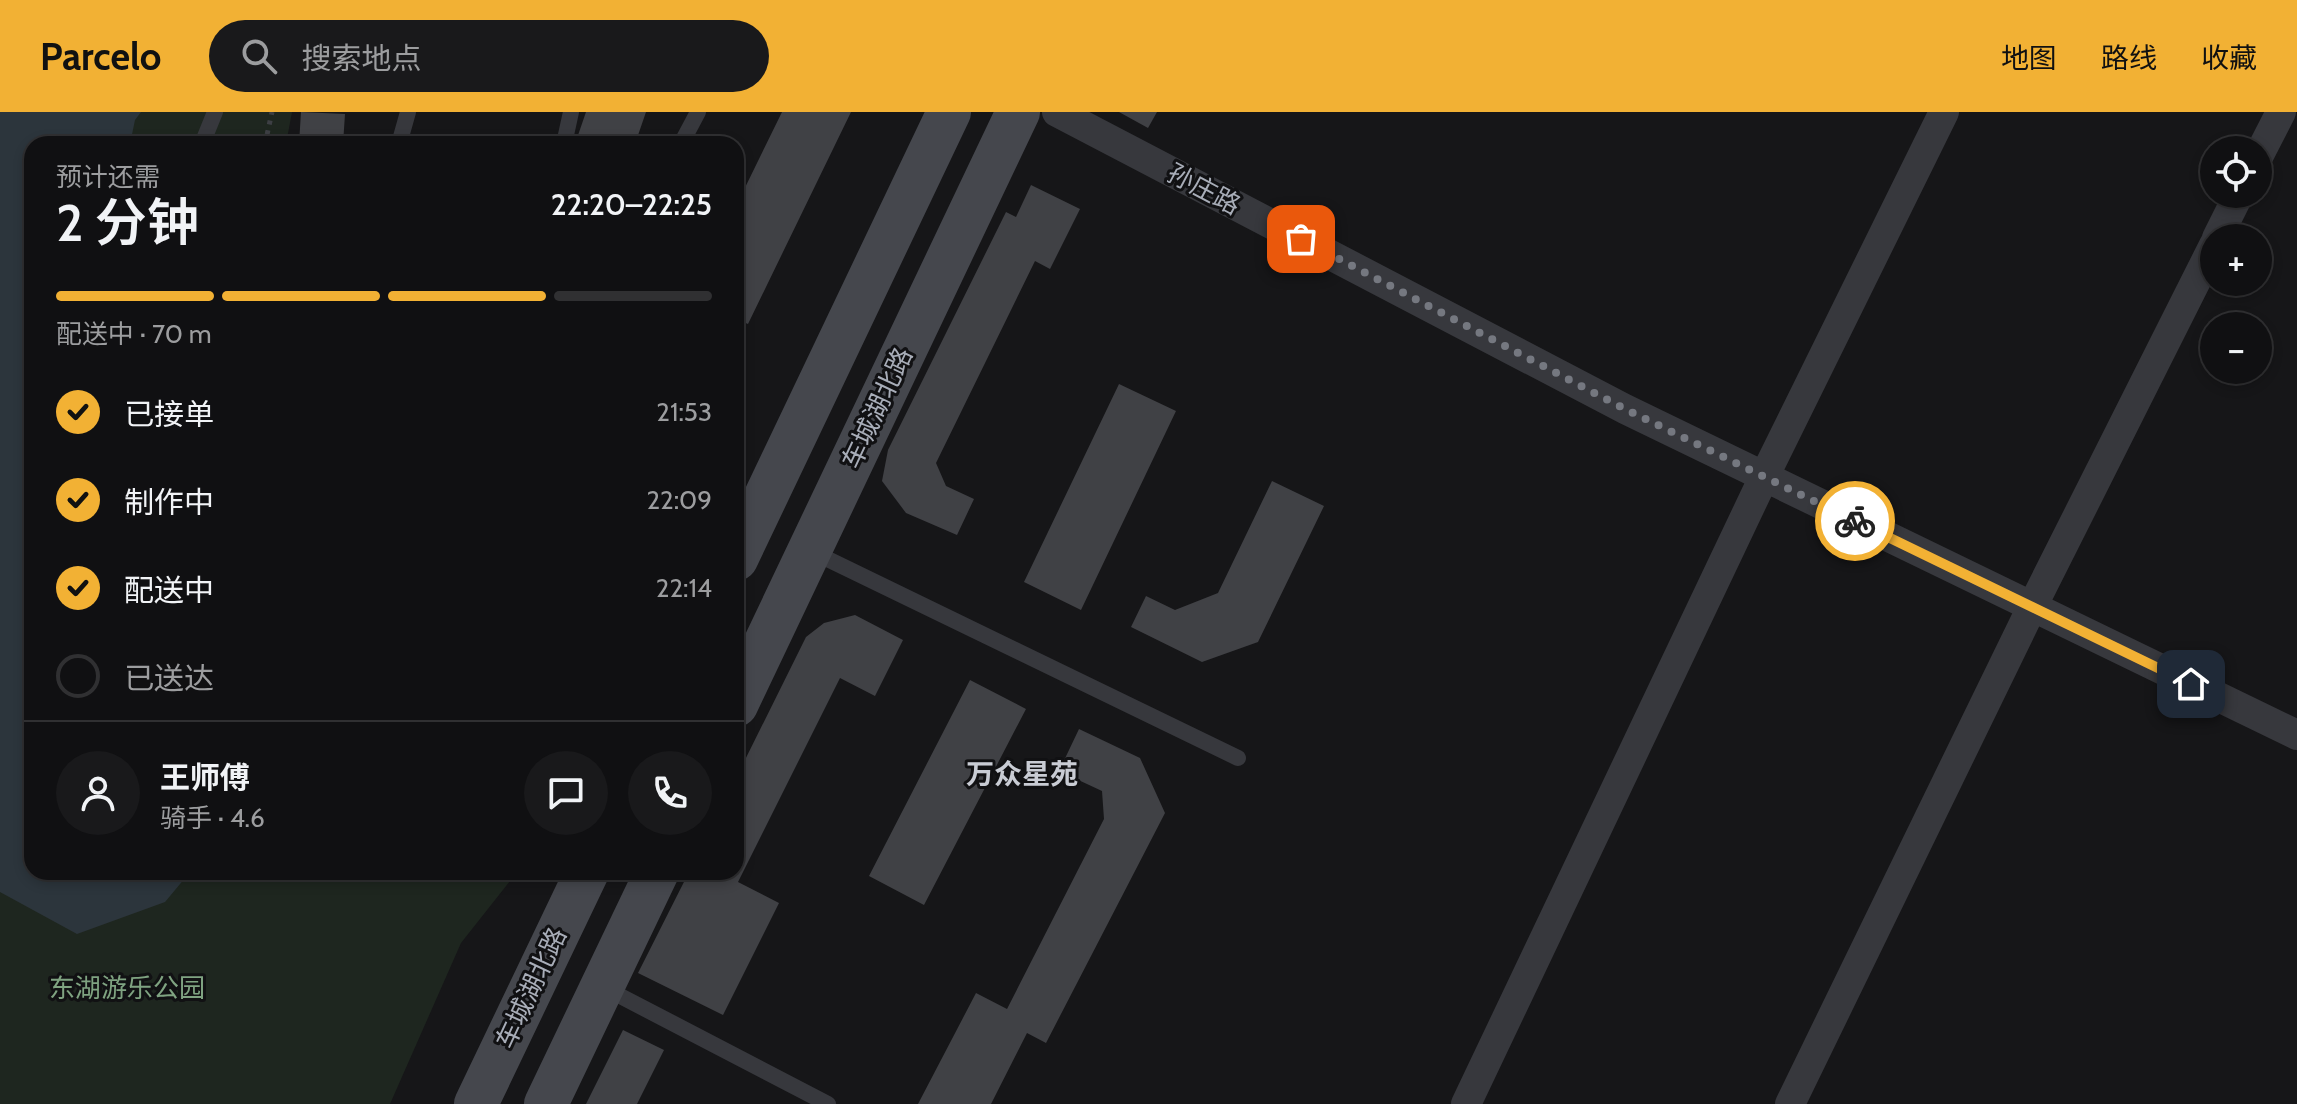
<!DOCTYPE html>
<html lang="zh">
<meta charset="utf-8">
<style>
body{margin:0;font-family:Cabin,"Noto Sans SC",sans-serif;background:#19191b;color:#f1f3f6;height:100vh;display:flex;flex-direction:column;font-size:30px;white-space:nowrap}
*{box-sizing:border-box;margin:0}
p{font-size:26px;color:#9c9d9f}
.icon{flex:none;width:44px;height:44px;fill:none;stroke:currentColor;stroke-width:2;stroke-linecap:round;stroke-linejoin:round}
.map{position:relative;flex:1;overflow:hidden}
.drawer{position:absolute;left:24px;top:24px;width:720px;height:744px;display:flex;flex-direction:column;background:#101012;border-radius:24px;box-shadow:0 4px 12px #0003,0 0 0 2px #303032}
.drawer>*{flex:none}
.controls{position:absolute;left:2200px;top:24px;display:grid;gap:16px}
.controls a{display:grid;place-items:center;width:72px;height:72px;border-radius:50%;background:#101012;box-shadow:0 4px 12px #0003,0 0 0 2px #303032;font-size:40px}
.pin{position:absolute;display:grid;place-items:center;width:68px;height:68px;color:#fff;margin:-34px;border-radius:16px;box-shadow:0 4px 12px #0006}
.courier{position:absolute;display:grid;place-items:center;width:80px;height:80px;margin:-40px;border:6px solid #f2b134;border-radius:50%;background:#fff;color:#222;box-shadow:0 2px 10px #0007}
.overview em{font-style:normal;font-weight:600}
.overview div{display:flex;flex-direction:column-reverse}
.overview{display:flex;align-items:center;justify-content:space-between;height:136px;padding:0 32px}
h1{font-size:52px;font-weight:600;line-height:60px}
.bar{display:grid;grid-template-columns:repeat(4,1fr);gap:12px 8px;align-content:center;height:96px;padding:0 32px}
.bar i{height:10px;border-radius:6px;background:#303032}
.bar .active{background:#f2b134}
.bar p{grid-column:span 4}
.line{display:flex;align-items:center;gap:20px;padding:0 32px;border-top:2px solid #303032}
.line div{flex:1}
.round{display:grid;place-items:center;flex:none;width:84px;height:84px;border-radius:42px;background:#19191b}
ol{padding:0 32px;list-style:none}
li{display:flex;align-items:center;gap:24px;height:88px}
li p{margin-inline-start:auto}
li .icon{padding:8px;border-radius:50%;background:#f2b134;color:#111;stroke-width:4}
li:last-child{color:#9c9d9f}
li i{width:44px;height:44px;border:4px solid #303032;border-radius:50%}
header{display:flex;align-items:center;gap:48px;box-sizing:border-box;height:112px;padding:0 40px;background:#f2b134;color:#111}
header strong{font-size:38px}
nav{display:flex;gap:44px;margin-inline-start:auto;font-size:28px}
.search{width:560px;height:72px;background:#19191b;display:flex;align-items:center;gap:20px;box-sizing:border-box;padding:0 28px;border-radius:44px;color:#9c9d9f;font-size:30px}
.map>svg:first-child{display:block}
.green{fill:#1e261f}
.water{fill:#2c353c}
.building{fill:#404145}
.lines{fill:none;stroke-linecap:round;stroke-linejoin:round}
.path{stroke:#3d3f44;stroke-width:5;stroke-dasharray:4 6;stroke-linecap:butt}
.service{stroke:#37383d;stroke-width:16}
.minor{stroke:#37383d;stroke-width:30}
.secondary{stroke:#45474d;stroke-width:44}
.done{stroke:#757880;stroke-width:8;stroke-dasharray:0 14.4}
.route{stroke:#f2b134;stroke-width:10}
.labels{text-anchor:middle;dominant-baseline:central;stroke-width:6;stroke-linejoin:round;paint-order:stroke}
.street-label{font-size:26px;fill:#a8adb8;stroke:#111113}
.park-label{font-size:26px;fill:#7fa381;stroke:#111113}
.neighbourhood-label{font-size:28px;font-weight:bold;fill:#c9ccd4;stroke:#111113}
</style>
<header>
<strong>Parcelo</strong>
<div class="search"><svg class="icon" aria-label="search" viewBox="0 0 24 24"><circle cx="10" cy="10" r="6"/><path d="M15 15l6 6"/></svg>搜索地点</div>
<nav><a>地图</a><a>路线</a><a>收藏</a></nav>
</header>
<div class="map">
<svg width="2297" height="992" viewBox="0 0 2297 992">
<rect width="100%" height="100%" fill="#161618"/>
<path class="green" d="M0 0H292L286 32H32V760H517L461 831 390 992H0Z"/>
<path class="water" d="M0 0H141L135 8 130 32H32V760H190L165 790 77 822 0 780Z"/>
<path class="building" d="M301 0 345 2 343 32H299Z
M586 0H646L635 32H575Z
M782 0H851L748 212 736 207V94Z
M1119 0H1157L1148 16Z
M1031 73 1080 97 1050 157 1035 149 936 351 946 374 974 387 957 423 906 401 882 369 888 338 1006 100 1016 105Z
M1119 272 1176 299 1081 498 1024 470Z
M1272 369 1324 394 1258 530 1202 550 1131 515 1146 484 1175 498 1218 481Z
M855 503 903 528 875 584 840 566 738 770 779 791 723 903 638 861 689 760H736V666L806 525 824 511Z
M970 568 1026 597 924 793 869 764Z
M1079 617 1140 646 1165 701 1046 931 1027 921 991 992H918L976 881 1007 897 1104 707 1102 679 1059 659Z
M623 918 664 938 637 992H586Z"/>
<g class="lines">
<path class="path" d="M265 32 272 0"/>
<path class="service" d="M202 32 215 0
M399 32 408 0
M564 32 571 0
M681 32 698 0
M811 439 1238 646
M603 875 828 992"/>
<path class="minor" d="M1057 0 1625 297 2297 623
M2258 45 2281 0
M2217 126 2239 82
M1466 992 1764 365 1944 0
M1790 992 2032 495 2214 133"/>
<path class="secondary" d="M736 447 949 0
M736 593 1018 0
M476 992 587 760
M546 992 657 760"/>
</g>
<g class="lines">
<path class="done" d="M1301 127 1625 297 1855 409"/>
<path class="route" d="M1855 409 2191 572"/>
</g>
<g class="labels">
<g class="street-label">
<text transform="translate(1204 77) rotate(28)">孙庄路</text>
<text transform="translate(877 296) rotate(-65)">车城湖北路</text>
<text transform="translate(531 876) rotate(-65)">车城湖北路</text>
</g>
<g class="park-label">
<text x="127" y="876">东湖游乐公园</text>
</g>
<g class="neighbourhood-label">
<text x="1022" y="662">万众星苑</text>
</g>
</g>
</svg>
<div class="controls">
<a><svg class="icon" aria-label="locate" viewBox="0 0 24 24"><circle cx="12" cy="12" r="6"/><path d="M12 2v4M12 18v4M2 12h4M18 12h4"/></svg></a>
<a>+</a>
<a>−</a>
</div>
<div class="pin" style="left:1301px;top:127px;background:#ea580c"><svg class="icon" aria-label="bag" viewBox="0 0 24 24"><path d="M5 8h14l-1 12H6zM9 8a3 3 0 0 1 6 0"/></svg></div>
<div class="pin" style="left:2191px;top:572px;background:#1f2937"><svg class="icon" aria-label="home" viewBox="0 0 24 24"><path d="M3 11l9-7 9 7M6 9v11h12V9"/></svg></div>
<div class="courier" style="left:1855px;top:409px"><svg class="icon" aria-label="bike" viewBox="0 0 24 24"><circle cx="6" cy="16" r="4"/><circle cx="18" cy="16" r="4"/><path d="M6 16l4-8h5l3 8M10 8l3 8H6M13 5h3"/></svg></div>
<section class="drawer">
<div class="overview"><div><h1>2 分钟</h1><p>预计还需</p></div><em>22:20–22:25</em></div>
<div class="bar"><i class="active"></i><i class="active"></i><i class="active"></i><i></i><p>配送中 · 70 m</p></div>
<ol>
<li><svg class="icon" aria-label="check" viewBox="0 0 24 24"><path d="M5 12l5 5 9-10"/></svg>已接单<p>21:53</p></li>
<li><svg class="icon" aria-label="check" viewBox="0 0 24 24"><path d="M5 12l5 5 9-10"/></svg>制作中<p>22:09</p></li>
<li><svg class="icon" aria-label="check" viewBox="0 0 24 24"><path d="M5 12l5 5 9-10"/></svg>配送中<p>22:14</p></li>
<li><i></i>已送达</li>
</ol>
<div class="line" style="height:144px"><a class="round"><svg class="icon" aria-label="person" viewBox="0 0 24 24"><circle cx="12" cy="8" r="4"/><path d="M4 21q1-7 8-7t8 7"/></svg></a><div><b>王师傅</b><p>骑手 · 4.6</p></div><a class="round"><svg class="icon" aria-label="chat" viewBox="0 0 24 24"><path d="M4 5h16v11H9l-5 4z"/></svg></a><a class="round"><svg class="icon" aria-label="phone" viewBox="0 0 24 24"><path d="M5 4h4l2 5-3 2q2 4 5 5l2-3 5 2v4C11 20 4 13 5 4z"/></svg></a></div>
</section>
</div>
